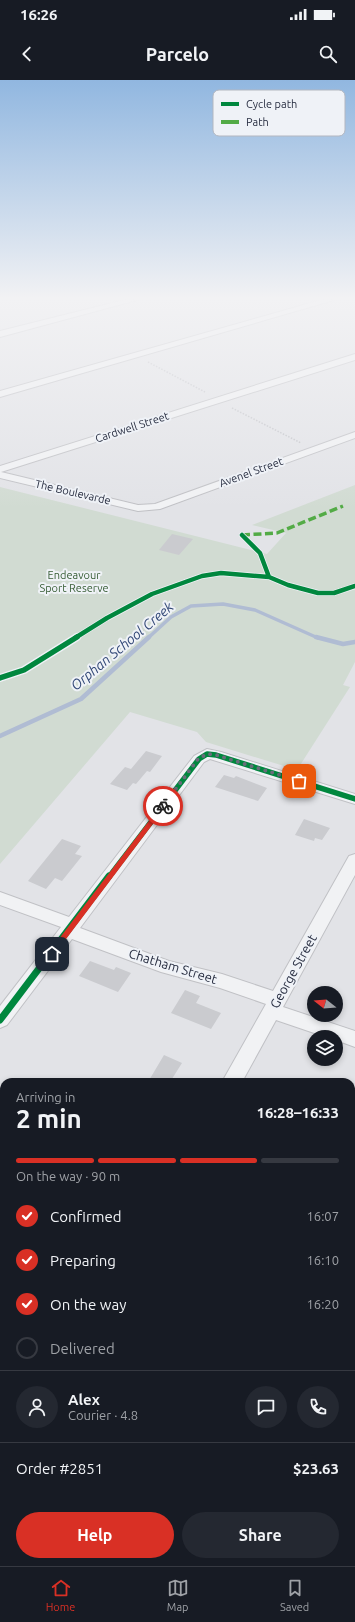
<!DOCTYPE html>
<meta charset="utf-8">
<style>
body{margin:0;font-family:Ubuntu,sans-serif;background:#242831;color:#f1f3f6;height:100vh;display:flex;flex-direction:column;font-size:15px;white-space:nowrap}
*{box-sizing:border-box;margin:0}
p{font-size:13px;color:#9ea1a6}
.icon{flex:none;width:22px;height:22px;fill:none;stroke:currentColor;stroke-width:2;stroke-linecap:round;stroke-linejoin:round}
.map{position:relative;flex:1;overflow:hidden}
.panel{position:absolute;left:0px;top:998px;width:355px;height:488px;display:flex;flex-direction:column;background:#171b24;border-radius:12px 12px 0 0;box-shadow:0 2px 6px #0003}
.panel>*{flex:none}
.needle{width:26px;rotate:287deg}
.controls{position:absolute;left:307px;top:906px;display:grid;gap:8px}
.controls a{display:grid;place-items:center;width:36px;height:36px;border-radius:50%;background:#171b24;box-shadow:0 2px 6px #0003;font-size:20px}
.pin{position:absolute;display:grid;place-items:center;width:34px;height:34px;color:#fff;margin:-17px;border-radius:8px;box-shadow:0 2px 6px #0006}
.courier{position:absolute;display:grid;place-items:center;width:40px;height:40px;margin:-20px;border:3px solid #d93025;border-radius:50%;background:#fff;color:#222;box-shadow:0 1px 5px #0007}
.summary em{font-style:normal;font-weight:600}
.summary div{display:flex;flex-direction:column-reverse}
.summary{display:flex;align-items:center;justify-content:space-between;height:68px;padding:0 16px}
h1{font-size:26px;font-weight:600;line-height:30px}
.bar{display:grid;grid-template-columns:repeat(4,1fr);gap:6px 4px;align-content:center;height:48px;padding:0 16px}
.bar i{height:5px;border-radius:3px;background:#363941}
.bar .current{background:#d93025}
.bar p{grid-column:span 4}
.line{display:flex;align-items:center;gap:10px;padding:0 16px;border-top:1px solid #363941}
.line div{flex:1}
.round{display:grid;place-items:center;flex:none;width:42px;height:42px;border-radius:21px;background:#242831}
ol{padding:0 16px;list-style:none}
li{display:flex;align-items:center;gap:12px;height:44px}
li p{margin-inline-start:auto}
li .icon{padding:4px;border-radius:50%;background:#d93025;color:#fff;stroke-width:4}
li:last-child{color:#9ea1a6}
li i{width:22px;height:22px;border:2px solid #363941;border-radius:50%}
.primary-button{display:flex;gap:8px;margin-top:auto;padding:8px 16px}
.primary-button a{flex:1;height:46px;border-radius:24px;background:#d93025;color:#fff;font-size:16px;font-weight:600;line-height:46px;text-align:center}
.primary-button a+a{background:#242831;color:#f1f3f6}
.status{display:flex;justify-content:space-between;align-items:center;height:28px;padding:0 20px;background:#171b24;direction:ltr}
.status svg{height:11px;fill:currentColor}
header{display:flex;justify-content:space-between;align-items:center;height:52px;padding:0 16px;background:#171b24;font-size:18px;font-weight:600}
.dock{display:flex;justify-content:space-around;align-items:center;height:56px;border-top:1px solid #363941;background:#171b24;font-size:11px;color:#9ea1a6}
.dock a{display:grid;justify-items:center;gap:2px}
.dock .current{color:#d93025}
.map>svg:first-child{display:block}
.green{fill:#d1dbd2}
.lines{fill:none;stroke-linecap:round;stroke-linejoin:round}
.stream-far1{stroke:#b0bcd3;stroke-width:3.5}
.stream{stroke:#b0bcd3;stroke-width:4.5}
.building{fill:#cacbcf}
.minor-casing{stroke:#c0c1c5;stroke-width:2}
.path{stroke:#c3c4c9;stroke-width:1.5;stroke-dasharray:1.5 1.5;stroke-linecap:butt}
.minor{fill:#f1f2f4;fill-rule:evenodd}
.quiet{stroke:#53ab46;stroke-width:3.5;stroke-dasharray:8 3.5;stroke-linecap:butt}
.cycleway-far2-casing{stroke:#eff2f7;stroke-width:6}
.cycleway-far1-casing{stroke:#eff2f7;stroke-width:8}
.cycleway-casing{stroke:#eff2f7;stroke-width:10}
.cycleway-far2{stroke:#00873e;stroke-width:4.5}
.cycleway-far1{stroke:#00873e;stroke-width:5.5}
.cycleway{stroke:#00873e;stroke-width:7}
.route{fill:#d93025}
.done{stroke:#696d7b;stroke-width:4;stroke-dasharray:0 7.2}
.labels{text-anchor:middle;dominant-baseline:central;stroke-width:4;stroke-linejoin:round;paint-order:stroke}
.far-street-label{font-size:11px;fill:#282e41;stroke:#eff2f7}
.far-park-label{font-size:11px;fill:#375d35;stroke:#eff2f7}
.street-label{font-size:13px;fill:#282e41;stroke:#eff2f7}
.water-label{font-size:14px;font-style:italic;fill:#314776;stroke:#eff2f7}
.key{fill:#eff2f7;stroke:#b3b7c0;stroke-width:1}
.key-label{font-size:11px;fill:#282e41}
</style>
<div class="status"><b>16:26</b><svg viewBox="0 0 49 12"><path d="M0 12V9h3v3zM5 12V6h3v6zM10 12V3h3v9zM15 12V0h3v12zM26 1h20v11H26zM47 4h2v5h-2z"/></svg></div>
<header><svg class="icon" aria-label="back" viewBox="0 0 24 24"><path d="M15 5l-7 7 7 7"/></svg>Parcelo<svg class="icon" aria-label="search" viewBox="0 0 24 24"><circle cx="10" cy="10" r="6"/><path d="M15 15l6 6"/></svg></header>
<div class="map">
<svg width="355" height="1486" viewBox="0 0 355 1486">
<rect width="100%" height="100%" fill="#e2e3e7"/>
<path class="green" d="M355 405V582L343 605 350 607 297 690 206 662 197 652 130 632 0 784V407L267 474 286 453 252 445Z"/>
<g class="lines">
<path class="stream-far1" d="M148 558 171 537 191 526 223 524 255 530 318 558"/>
<path class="stream" d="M316 557 343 564 355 562
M0 656 81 619 149 557"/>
</g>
<path class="building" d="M172 454 193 459 179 475 159 470Z
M146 671 162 676 150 692 147 691 136 704 133 703 127 710 110 704 125 687 131 689Z
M224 695 234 698 236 696 267 708 258 721 215 707Z
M304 739 330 748 322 760 315 758 314 761 295 755Z
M62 759 81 766 75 774 82 776 62 801 55 798 46 809 28 801Z
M90 881 114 890 116 887 131 893 118 912 79 896Z
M185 910 200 916 196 923 221 933 211 949 171 933Z
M164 975 182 983 170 1002H148Z"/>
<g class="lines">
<defs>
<path id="minor" d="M124 220H137L0 257V251Z
M321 220H334L0 317V311Z
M355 274V280L1 392 138 425 155 424 355 352V358L160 429 138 431 0 398V386Z
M207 669 221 672 355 714V724L210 679 204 682 80 848 169 881 222 894 273 911 349 776 355 774V795L283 927 355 951V967L336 960V957H326L276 940 242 1002H222L266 924 220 908 161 892 72 859 7 945 0 948V926L61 847 0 825V812L69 837 194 676Z
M0 1147 4 1148V1169L0 1168Z
M351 1320 355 1321V1346L351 1345Z
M4 1400V1431L0 1433V1402Z
M355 1434V1471L352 1472 355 1478V1486H328L330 1482H351V1435Z"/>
</defs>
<use href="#minor" class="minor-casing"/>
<path class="path" d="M148 282 205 312
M232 328 301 363"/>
<use href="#minor" class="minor"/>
<path class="quiet" d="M242 455 277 453 343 426"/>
<defs>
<path id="cycleway-far2" d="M242 455 260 473 269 497
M75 558 107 538 152 514 202 496 221 493 269 497 288 505 318 513H334L355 506"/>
<path id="cycleway-far1" d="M0 598 24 590 77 557
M109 797 199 679 207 674 216 675 355 719"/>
<path id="cycleway" d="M0 940 109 796"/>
</defs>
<use href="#cycleway-far2" class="cycleway-far2-casing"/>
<use href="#cycleway-far1" class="cycleway-far1-casing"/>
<use href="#cycleway" class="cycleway-casing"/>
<use href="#cycleway-far2" class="cycleway-far2"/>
<use href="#cycleway-far1" class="cycleway-far1"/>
<use href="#cycleway" class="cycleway"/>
</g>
<linearGradient id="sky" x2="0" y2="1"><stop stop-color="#91b7e0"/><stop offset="0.51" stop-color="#f2f2f4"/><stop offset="1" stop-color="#f2f2f4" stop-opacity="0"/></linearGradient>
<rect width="355" height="428" fill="url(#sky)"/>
<path class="route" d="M163 724 165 725V728L54 875H49V872L161 725Z"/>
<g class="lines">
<path class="done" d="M163 726 198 679 207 674 216 675 299 701"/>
</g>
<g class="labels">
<g class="far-street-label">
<text transform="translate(132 347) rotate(-18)">Cardwell Street</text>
<text transform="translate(251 392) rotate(-20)">Avenel Street</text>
<text transform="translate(73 412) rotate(13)">The Boulevarde</text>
</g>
<g class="far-park-label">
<text x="74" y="495">Endeavour<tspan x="74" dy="13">Sport Reserve</tspan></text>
</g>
<g class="street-label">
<text transform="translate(173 886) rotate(17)">Chatham Street</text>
<text transform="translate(293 891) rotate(-61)">George Street</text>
</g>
<g class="water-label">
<text transform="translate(122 566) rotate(-40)">Orphan School Creek</text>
</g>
</g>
<rect x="213" y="10" width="132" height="46" rx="6" class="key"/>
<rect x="221" y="22" width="18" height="4" fill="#00873e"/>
<rect x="221" y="40" width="18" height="4" fill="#53ab46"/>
<g class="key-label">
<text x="246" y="28">Cycle path</text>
<text x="246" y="46">Path</text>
</g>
</svg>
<div class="controls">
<a><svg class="needle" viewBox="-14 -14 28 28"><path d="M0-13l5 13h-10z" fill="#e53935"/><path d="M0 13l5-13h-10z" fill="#9ea1a6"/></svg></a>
<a><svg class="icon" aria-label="layers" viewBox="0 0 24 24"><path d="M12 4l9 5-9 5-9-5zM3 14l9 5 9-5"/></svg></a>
</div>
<div class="pin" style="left:299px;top:701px;background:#ea580c"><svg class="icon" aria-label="bag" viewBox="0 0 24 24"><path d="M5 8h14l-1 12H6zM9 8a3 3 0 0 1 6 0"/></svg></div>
<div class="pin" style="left:52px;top:874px;background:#1f2937"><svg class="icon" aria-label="home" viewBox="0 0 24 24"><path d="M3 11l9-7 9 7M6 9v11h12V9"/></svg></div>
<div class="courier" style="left:163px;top:726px"><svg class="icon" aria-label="bike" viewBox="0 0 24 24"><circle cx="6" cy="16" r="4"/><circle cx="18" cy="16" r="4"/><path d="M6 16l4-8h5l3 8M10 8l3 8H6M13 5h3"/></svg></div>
<section class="panel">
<div class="summary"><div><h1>2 min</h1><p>Arriving in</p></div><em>16:28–16:33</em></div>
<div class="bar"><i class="current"></i><i class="current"></i><i class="current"></i><i></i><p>On the way · 90 m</p></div>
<ol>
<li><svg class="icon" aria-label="check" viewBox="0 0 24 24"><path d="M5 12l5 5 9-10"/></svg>Confirmed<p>16:07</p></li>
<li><svg class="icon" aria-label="check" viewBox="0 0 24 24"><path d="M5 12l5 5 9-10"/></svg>Preparing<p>16:10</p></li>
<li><svg class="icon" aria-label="check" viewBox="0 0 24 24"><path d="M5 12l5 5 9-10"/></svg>On the way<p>16:20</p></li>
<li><i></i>Delivered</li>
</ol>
<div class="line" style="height:72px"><a class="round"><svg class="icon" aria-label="person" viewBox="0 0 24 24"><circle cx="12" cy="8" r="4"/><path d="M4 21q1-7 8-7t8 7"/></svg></a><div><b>Alex</b><p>Courier · 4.8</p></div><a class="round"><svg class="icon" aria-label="chat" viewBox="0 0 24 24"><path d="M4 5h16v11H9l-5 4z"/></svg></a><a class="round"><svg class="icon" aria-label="phone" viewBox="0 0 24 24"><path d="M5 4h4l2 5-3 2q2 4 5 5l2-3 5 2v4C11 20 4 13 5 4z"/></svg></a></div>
<div class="line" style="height:52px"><div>Order #2851</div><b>$23.63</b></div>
<div class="primary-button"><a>Help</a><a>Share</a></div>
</section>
</div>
<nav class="dock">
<a class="current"><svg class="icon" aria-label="home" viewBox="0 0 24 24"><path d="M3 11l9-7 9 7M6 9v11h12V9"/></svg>Home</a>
<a><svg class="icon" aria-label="map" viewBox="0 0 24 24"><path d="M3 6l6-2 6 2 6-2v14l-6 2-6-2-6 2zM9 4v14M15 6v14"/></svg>Map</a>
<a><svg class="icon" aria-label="saved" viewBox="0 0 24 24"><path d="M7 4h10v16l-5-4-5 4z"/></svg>Saved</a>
</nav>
